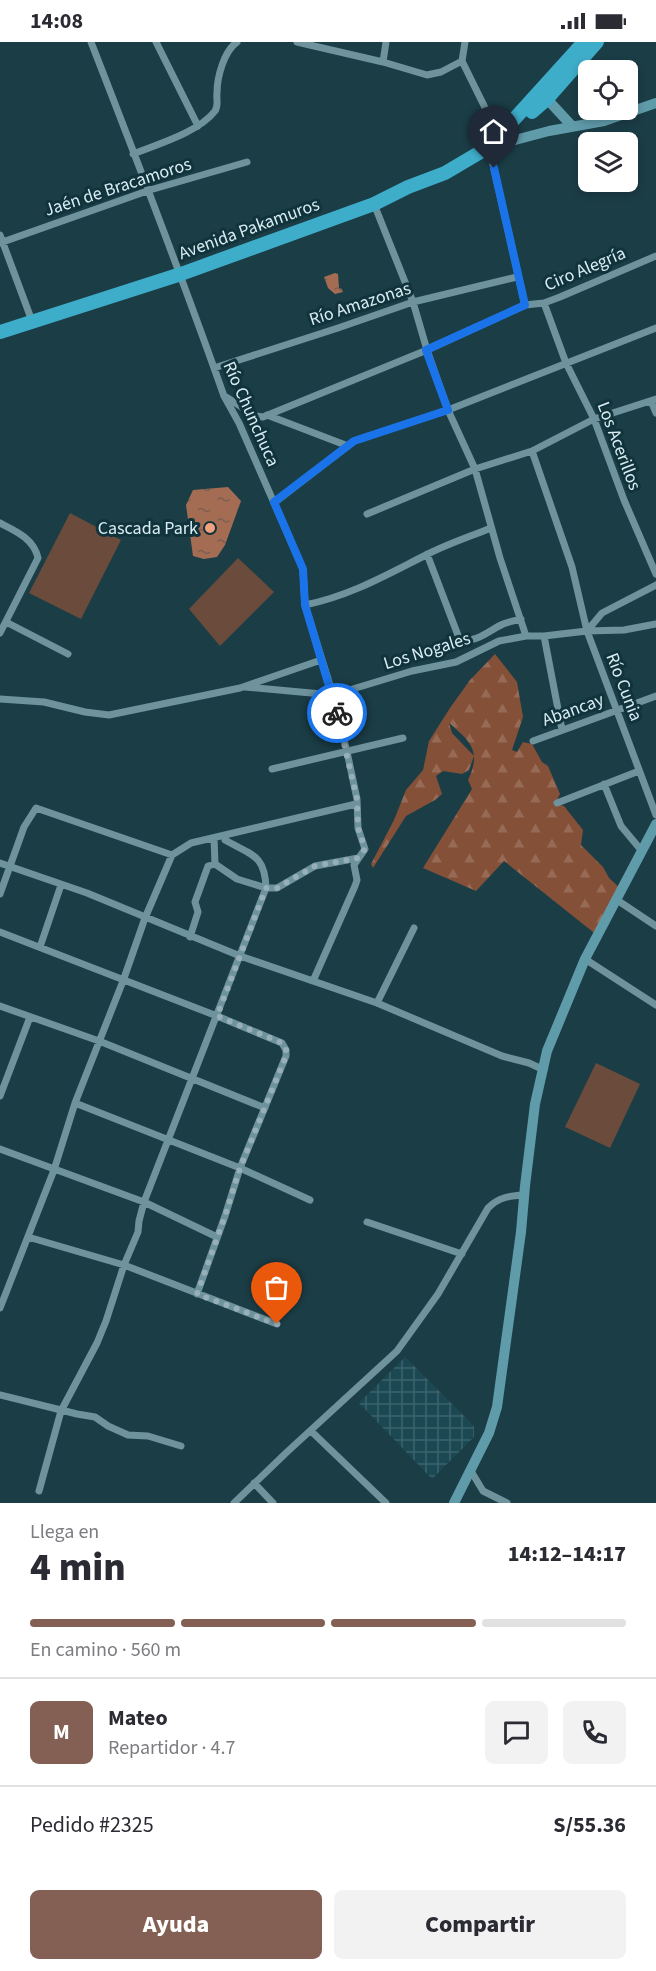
<!DOCTYPE html>
<html lang="es">
<meta charset="utf-8">
<style>
body{margin:0;font-family:"Source Sans 3",sans-serif;background:#f2f2f3;color:#2b2b33;height:100vh;display:flex;flex-direction:column;font-size:22px;white-space:nowrap}
*{box-sizing:border-box;margin:0}
p{font-size:20px;color:#7c7c81}
.icon{flex:none;width:33px;height:33px;fill:none;stroke:currentColor;stroke-width:2;stroke-linecap:round;stroke-linejoin:round}
.map{position:relative;height:1461px;overflow:hidden}
.details{display:flex;flex-direction:column;background:#fff;flex:1}
.details>*{flex:none}
.fabs{position:absolute;left:578px;top:18px;display:grid;gap:12px}
.fabs a{display:grid;place-items:center;width:60px;height:60px;border-radius:9px;background:#fff;box-shadow:0 3px 9px #0003;font-size:30px}
.pin{position:absolute;display:grid;place-items:center;width:51px;height:51px;color:#fff;margin:-62px -26px;border-radius:50% 50% 50% 0;rotate:-45deg;box-shadow:0 0 6px #0007}
.pin .icon{rotate:45deg}
.courier{position:absolute;display:grid;place-items:center;width:60px;height:60px;margin:-30px;border:4px solid #1a73e8;border-radius:50%;background:#fff;color:#222;box-shadow:0 2px 8px #0007}
.head em{font-style:normal;font-weight:800}
.head div{display:flex;flex-direction:column-reverse}
.head{display:flex;align-items:center;justify-content:space-between;height:102px;padding:0 30px}
h1{font-size:39px;font-weight:800;line-height:45px}
.bar{display:grid;grid-template-columns:repeat(4,1fr);gap:9px 6px;align-content:center;height:72px;padding:0 30px}
.bar i{height:8px;border-radius:4px;background:#e1e1e2}
.bar .on{background:#846054}
.bar p{grid-column:span 4}
.line{display:flex;align-items:center;gap:15px;padding:0 30px;border-top:2px solid #e1e1e2}
.line div{flex:1}
.round{display:grid;place-items:center;flex:none;width:63px;height:63px;border-radius:9px;background:#f2f2f3}
.action{display:flex;gap:12px;margin-top:auto;padding:12px 30px}
.action a{flex:1;height:69px;border-radius:9px;background:#846054;color:#fff;font-size:24px;font-weight:800;line-height:69px;text-align:center}
.action a+a{background:#f2f2f3;color:#2b2b33}
.status{display:flex;justify-content:space-between;align-items:center;height:42px;padding:0 30px;background:#fff;direction:ltr}
.status svg{height:16px;fill:currentColor}
.map>svg:first-child{display:block}
.industrial{fill:url(#industrial-grid)}
.grass{fill:#6b4b3c}
.forest{fill:url(#forest-firs)}
.water{fill:url(#water-ripples)}
.lines{fill:none;stroke-linecap:round;stroke-linejoin:round}
.street{stroke:#6f939d;stroke-width:7}
.secondary{stroke:#609baa;stroke-width:10}
.highway{stroke:#3eadca;stroke-width:14}
.done{stroke:#97afb6;stroke-width:6;stroke-dasharray:0 10.8}
.route{stroke:#1a73e8;stroke-width:8}
.poi-dot{fill:#f1a17d;stroke:#10333c;stroke-width:2}
.labels{text-anchor:middle;dominant-baseline:central;stroke-width:6;stroke-linejoin:round;paint-order:stroke}
.street-label{font-size:18px;fill:#daedf3;stroke:#10333c}
.poi-label{font-size:18px;fill:#daedf3;stroke:#10333c;text-anchor:end}
</style>
<div class="status"><b>14:08</b><svg viewBox="0 0 49 12"><path d="M0 12V9h3v3zM5 12V6h3v6zM10 12V3h3v9zM15 12V0h3v12zM26 1h20v11H26zM47 4h2v5h-2z"/></svg></div>
<div class="map">
<svg width="656" height="1461" viewBox="0 0 656 1461">
<defs>
<pattern id="industrial-grid" width="8" height="8" patternUnits="userSpaceOnUse" patternTransform="scale(1.5)"><rect width="8" height="8" fill="#1b4853"/><path d="M0 4h8M4 0v8" fill="none" stroke="#3c636c"/></pattern>
<pattern id="forest-firs" width="22" height="20" patternUnits="userSpaceOnUse" patternTransform="scale(1.5)"><rect width="22" height="20" fill="#855038"/><path d="M5 1l3.5 6h-7zM16 11l3.5 6h-7z" fill="#966a55"/></pattern>
<pattern id="water-ripples" width="26" height="14" patternUnits="userSpaceOnUse" patternTransform="scale(1.5)"><rect width="26" height="14" fill="#a46d53"/><path d="M2 4q2-2 4 0t4 0M15 11q2-2 4 0t4 0" fill="none" stroke="#7c5e4f"/></pattern>
</defs>
<rect width="100%" height="100%" fill="#1b3d46"/>
<path class="industrial" d="M405 1315 474 1384V1395L432 1437 359 1361Z"/>
<path class="grass" d="M70 471 121 498 81 577 29 551Z
M238 516 274 550 220 604 189 567Z
M596 1021 640 1042 610 1106 565 1085Z"/>
<path class="forest" d="M495 612 517 640 523 675 512 708 517 710 523 700 532 702 542 720 548 724 560 752 555 762 564 764 583 788 581 803 603 825 609 836 621 847 598 894 504 819 476 849 423 826 472 747 468 738C482 709 470 699 449 681L452 691 474 714 469 728 462 732 443 729 436 734 442 752 435 758 406 774 373 826 371 822 394 778 406 748 423 728 429 699 450 666 470 638Z"/>
<path class="water" d="M335 231 338 232 339 246 342 247 343 250 335 252 328 246 324 235Z
M228 445 241 459 225 503 217 515 204 517 193 514 186 463 193 448Z"/>
<g class="lines">
<path class="street" d="M91 0C137 118 182 235 224 354L239 381 303 527 305 563 333 653 347 710 357 757 358 786 365 807 354 823 357 838 355 844 313 939
M156 0 198 84
M297 0 383 20 427 33 441 30 462 19 465 0
M462 19 499 94
M383 20 386 0
M489 105 525 263
M133 112C158 102 199 90 215 69 219 63 216 57 217 51 217 35 224 9 237 0
M374 162 413 260 427 308 448 368 475 427 500 516 526 594
M0 193 32 279
M0 201 150 148 247 120
M544 261 566 321 594 377 624 458 656 532
M214 326 338 286 413 260 517 235
M226 355 256 374 263 375 427 308 525 263 544 261 560 255 656 214
M651 359 656 371
M267 373 348 404
M532 409 572 525 587 589 656 773
M274 461 354 399 448 368 656 286
M367 472 475 427 532 409 594 377 656 357
M0 481C16 489 34 497 38 516L0 591
M427 512 459 596C474 603 488 589 501 583 507 580 514 579 521 577
M305 563C350 554 386 533 426 513 447 502 469 495 491 486
M6 580 68 612
M587 589 624 588 656 582
M544 594 562 688
M245 645 333 653 412 629 456 620 499 599 526 594H544L587 589 602 571 656 543
M0 657 44 660 85 670 109 673 240 646 321 618
M533 699 656 654
M272 727 403 696
M604 742 621 784 641 808
M557 761 639 729
M226 793 225 798C251 813 265 812 266 846H277L315 824 358 816
M0 821 87 851 240 914 377 961 502 1014 529 1021 544 1028
M0 852 24 785 36 766 172 813
M617 858 656 884
M0 890 217 974 282 1001 286 1008V1014L240 1126 225 1174 197 1252
M190 895 198 870 195 860 208 824 215 822
M40 905 61 843
M585 917 656 963
M377 961 414 886
M0 964 99 999 265 1066
M0 1054 30 975
M75 1061 240 1126 310 1158
M0 1107 144 1160 217 1195
M367 1180 462 1212
M28 1195 124 1223 277 1282
M0 1266 54 1128 75 1061 123 939 145 876 172 813 191 801 356 762
M0 1353 77 1372 95 1375 108 1384 128 1393 148 1394 181 1404
M311 1389 386 1461
M471 1429 483 1449 507 1461
M254 1441 273 1461
M39 1449 61 1369 97 1301 106 1279 124 1223 138 1190 139 1179 144 1160 266 846 237 837 215 822 214 796
M234 1461 287 1410 397 1309 438 1252 488 1166C499 1155 509 1154 524 1153"/>
<path class="secondary" d="M547 57 572 84
M489 105 549 89 604 79 656 61
M454 1461 489 1391 497 1365 521 1190 525 1144 535 1062 547 1009 585 917 656 782"/>
<path class="highway" d="M532 70 547 57 597 0
M0 290 181 232 374 162 408 145 445 131 489 105 584 0"/>
</g>
<g class="lines">
<path class="done" d="M277 1282 197 1252 225 1174 240 1126 286 1014V1008L282 1001 217 974 266 846H277L315 824 358 816 365 807 358 786 357 757 337 671"/>
<path class="route" d="M337 671 305 563 303 527 274 460 354 399 448 368 426 308 525 263 494 126"/>
</g>
<circle class="poi-dot" cx="210" cy="486" r="6"/>
<g class="labels">
<g class="street-label">
<text transform="translate(118 145) rotate(-18)">Jaén de Bracamoros</text>
<text transform="translate(249 187) rotate(-20)">Avenida Pakamuros</text>
<text transform="translate(585 227) rotate(-23)">Ciro Alegría</text>
<text transform="translate(360 262) rotate(-18)">Río Amazonas</text>
<text transform="translate(251 372) rotate(66)">Río Chunchuca</text>
<text transform="translate(619 404) rotate(69)">Los Acerillos</text>
<text transform="translate(427 609) rotate(-17)">Los Nogales</text>
<text transform="translate(624 645) rotate(69)">Río Cunia</text>
<text transform="translate(573 668) rotate(-20)">Abancay</text>
</g>
<g class="poi-label">
<text x="198" y="486">Cascada Park</text>
</g>
</g>
</svg>
<div class="fabs">
<a><svg class="icon" aria-label="locate" viewBox="0 0 24 24"><circle cx="12" cy="12" r="6"/><path d="M12 2v4M12 18v4M2 12h4M18 12h4"/></svg></a>
<a><svg class="icon" aria-label="layers" viewBox="0 0 24 24"><path d="M12 4l9 5-9 5-9-5zM3 14l9 5 9-5"/></svg></a>
</div>
<div class="pin" style="left:277px;top:1282px;background:#ea580c"><svg class="icon" aria-label="bag" viewBox="0 0 24 24"><path d="M5 8h14l-1 12H6zM9 8a3 3 0 0 1 6 0"/></svg></div>
<div class="pin" style="left:494px;top:126px;background:#1f2937"><svg class="icon" aria-label="home" viewBox="0 0 24 24"><path d="M3 11l9-7 9 7M6 9v11h12V9"/></svg></div>
<div class="courier" style="left:337px;top:671px"><svg class="icon" aria-label="bike" viewBox="0 0 24 24"><circle cx="6" cy="16" r="4"/><circle cx="18" cy="16" r="4"/><path d="M6 16l4-8h5l3 8M10 8l3 8H6M13 5h3"/></svg></div>
</div>
<section class="details">
<div class="head"><div><h1>4 min</h1><p>Llega en</p></div><em>14:12–14:17</em></div>
<div class="bar"><i class="on"></i><i class="on"></i><i class="on"></i><i></i><p>En camino · 560 m</p></div>
<div class="line" style="height:108px"><b class="round" style="background:#846054;color:#fff">M</b><div><b>Mateo</b><p>Repartidor · 4.7</p></div><a class="round"><svg class="icon" aria-label="chat" viewBox="0 0 24 24"><path d="M4 5h16v11H9l-5 4z"/></svg></a><a class="round"><svg class="icon" aria-label="phone" viewBox="0 0 24 24"><path d="M5 4h4l2 5-3 2q2 4 5 5l2-3 5 2v4C11 20 4 13 5 4z"/></svg></a></div>
<div class="line" style="height:78px"><div>Pedido #2325</div><b>S/55.36</b></div>
<div class="action"><a>Ayuda</a><a>Compartir</a></div>
</section>
